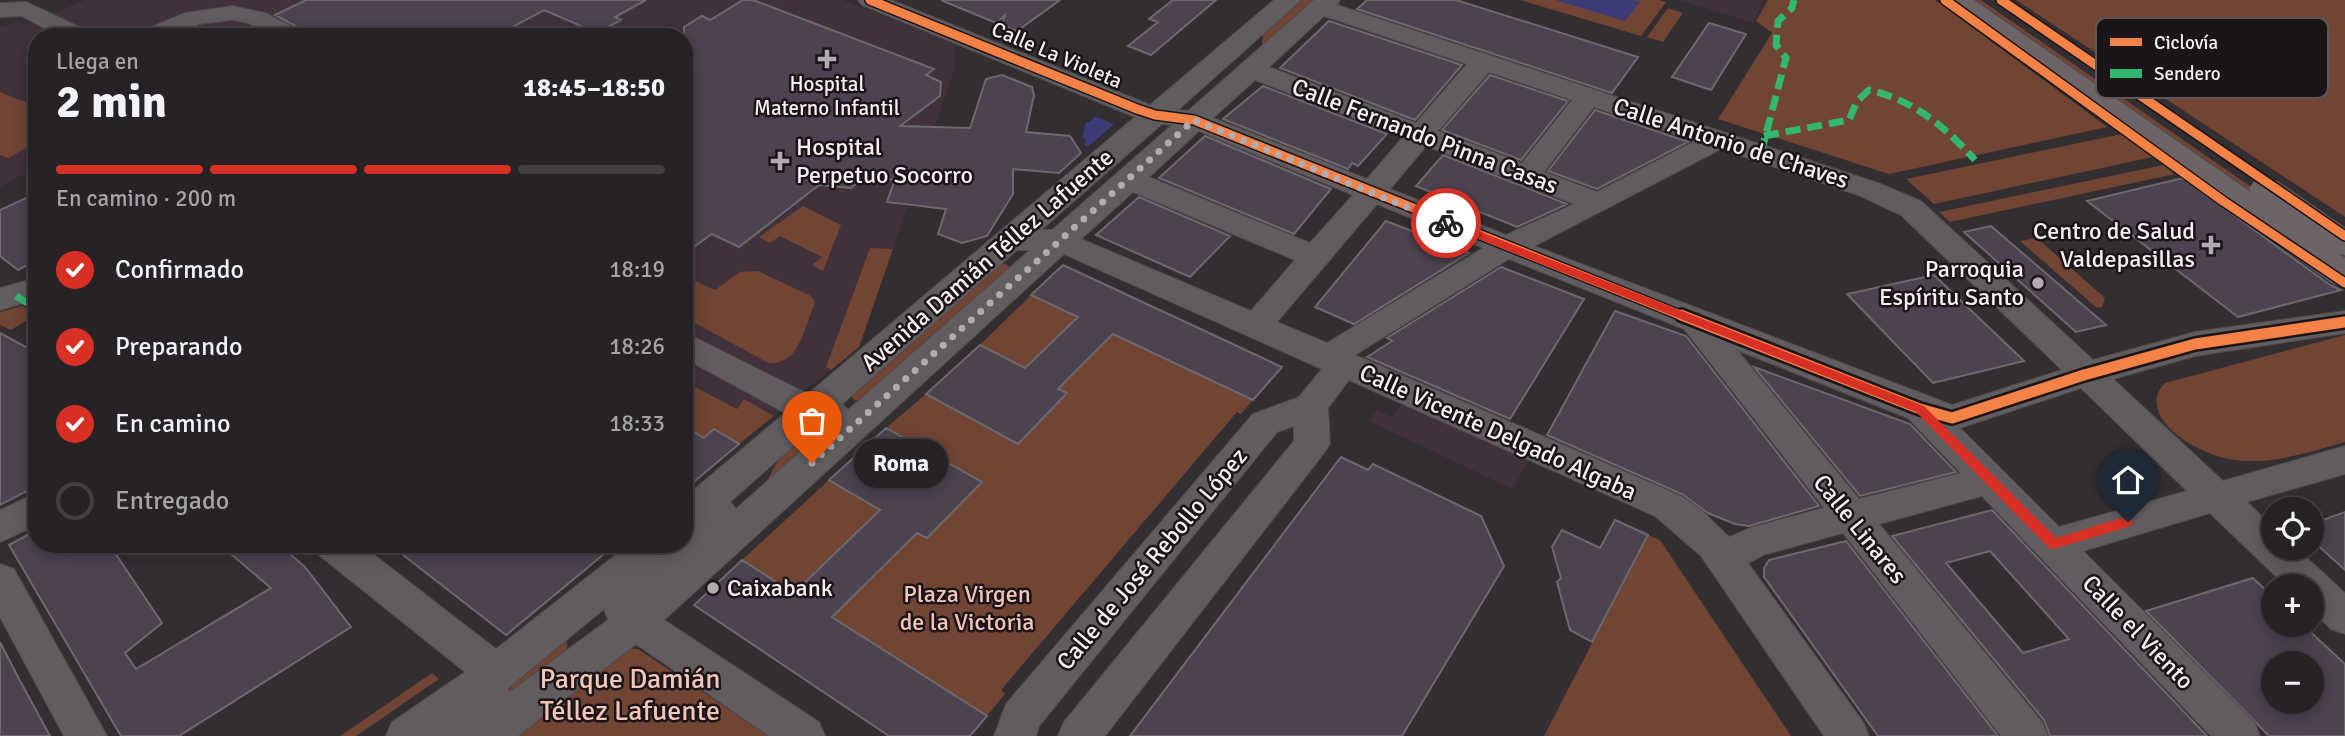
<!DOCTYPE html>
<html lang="es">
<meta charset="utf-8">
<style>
body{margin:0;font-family:Signika,sans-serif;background:#322f32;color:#f1f3f6;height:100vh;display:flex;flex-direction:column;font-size:26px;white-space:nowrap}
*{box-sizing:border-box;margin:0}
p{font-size:23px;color:#a4a4a7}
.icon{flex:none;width:38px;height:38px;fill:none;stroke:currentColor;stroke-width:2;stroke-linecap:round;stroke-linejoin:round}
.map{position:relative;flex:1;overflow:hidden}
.side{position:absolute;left:28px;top:28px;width:665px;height:525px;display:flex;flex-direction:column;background:#262225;border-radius:28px;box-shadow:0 4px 18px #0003,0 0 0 2px #423f42}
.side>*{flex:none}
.tools{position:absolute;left:2261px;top:497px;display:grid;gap:14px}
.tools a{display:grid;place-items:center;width:63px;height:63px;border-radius:50%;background:#262225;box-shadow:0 4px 18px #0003,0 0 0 2px #423f42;font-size:35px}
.pin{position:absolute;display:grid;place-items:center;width:60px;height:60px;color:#fff;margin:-72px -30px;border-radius:50% 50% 50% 0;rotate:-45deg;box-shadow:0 0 7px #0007}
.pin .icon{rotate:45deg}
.courier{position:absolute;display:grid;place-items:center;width:70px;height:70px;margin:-35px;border:5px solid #d93025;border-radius:50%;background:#fff;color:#222;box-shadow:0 2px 9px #0007}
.bubble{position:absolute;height:49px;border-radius:24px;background:#262225;box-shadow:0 4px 18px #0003,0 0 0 2px #423f42;font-size:23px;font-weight:800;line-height:49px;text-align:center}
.overview em{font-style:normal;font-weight:800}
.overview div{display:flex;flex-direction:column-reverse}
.overview{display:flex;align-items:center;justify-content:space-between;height:119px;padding:0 28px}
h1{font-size:46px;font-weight:800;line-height:52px}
.bar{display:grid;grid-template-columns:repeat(4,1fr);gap:10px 7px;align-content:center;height:84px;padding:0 28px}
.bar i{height:9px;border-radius:5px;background:#423f42}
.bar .on{background:#d93025}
.bar p{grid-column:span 4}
ol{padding:0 28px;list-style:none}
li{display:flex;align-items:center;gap:21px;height:77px}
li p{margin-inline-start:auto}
li .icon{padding:7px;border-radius:50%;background:#d93025;color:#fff;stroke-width:4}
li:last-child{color:#a4a4a7}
li i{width:38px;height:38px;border:4px solid #423f42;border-radius:50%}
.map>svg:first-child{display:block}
.built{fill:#40313b}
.green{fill:#714434}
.water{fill:#3d3a78}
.building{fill:#4c4250;stroke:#6d696d;stroke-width:2;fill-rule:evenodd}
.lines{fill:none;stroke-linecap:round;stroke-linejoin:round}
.minor-casing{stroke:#504a4e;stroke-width:2}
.major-casing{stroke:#504a4e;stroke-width:2}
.minor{fill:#615c5f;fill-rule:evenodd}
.major{fill:#6d6467;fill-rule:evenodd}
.quiet{stroke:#33b770;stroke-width:7;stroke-dasharray:15 7;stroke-linecap:butt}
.cycleway-far1-casing{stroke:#1b1519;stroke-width:12}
.cycleway-casing{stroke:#1b1519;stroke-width:16}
.cycleway-far1{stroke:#f48246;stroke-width:9}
.cycleway{stroke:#f48246;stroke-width:11}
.route{fill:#d93025}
.done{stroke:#b2abb0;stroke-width:7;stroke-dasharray:0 12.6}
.poi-dot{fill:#b2abb0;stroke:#1b1519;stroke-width:2.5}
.labels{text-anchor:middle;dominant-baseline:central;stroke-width:5;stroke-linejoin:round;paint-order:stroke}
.far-street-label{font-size:21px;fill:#f7eff4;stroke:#1b1519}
.far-poi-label{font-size:21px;fill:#f7eff4;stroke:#1b1519}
.street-label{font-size:24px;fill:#f7eff4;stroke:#1b1519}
.poi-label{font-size:24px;fill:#f7eff4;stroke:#1b1519;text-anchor:start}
.park-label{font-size:24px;fill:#f4c6b7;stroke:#1b1519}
.near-park-label{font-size:28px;fill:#f4c6b7;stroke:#1b1519}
.key{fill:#1b1519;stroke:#5d565b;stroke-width:2}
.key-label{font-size:19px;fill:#f7eff4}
</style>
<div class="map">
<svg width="2345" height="736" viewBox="0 0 2345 736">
<rect width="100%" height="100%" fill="#332e31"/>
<path class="built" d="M85 0H843L955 44 954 71 859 347 739 444 714 429 704 438 684 426V37H37V167L0 187V27L19 22 25 25Z
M1679 0H1764L1753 23Z
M1402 403 1529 461 1512 489 1369 421 1377 410 1392 417Z"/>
<path class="green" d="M1301 0H1317L1265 45 1262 44 1263 33Z
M1520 0H1658L1666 2 1641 36Z
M1768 0H1935L2107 127 1889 174 1718 119 1772 33 1756 21Z
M1967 0H1981L2345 252V266Z
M2016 0H2345V217Z
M1668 8 1683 13 1663 42 1647 37Z
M0 92 37 107V142L8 158 0 155Z
M2122 134 2153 157 1934 204 1906 179Z
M2163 165 2175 174 1950 222 1939 212Z
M803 206 841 225 823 271 812 265 822 257 780 236 770 243 759 237Z
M2037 238 2105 298 2102 307 2097 308 2020 241Z
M870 248 893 249 859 347 831 370 826 367Z
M1001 262 1013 268 860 401 854 400 852 396 855 390Z
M758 271 811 296 815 302C805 326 799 367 768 363L684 317V286L693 280 715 290 740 272Z
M1031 295 1253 400 1241 414 1237 412 1001 690 1005 694 987 716 742 560 829 480 927 538 981 482 886 428 926 394 1067 393 980 345Z
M22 306 37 314 11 330 0 325V312Z
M2345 335V442C2295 456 2247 474 2198 448 2184 441 2169 431 2161 417 2154 405 2155 393 2165 383Z
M684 381 737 409 744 399 774 416 739 444 714 429 704 438 684 426Z
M817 431 820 434 767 484C771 466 797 429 817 431Z
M1648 535 1660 540 1791 736H1544Z
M566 636 568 656 512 692 507 685Z
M625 648 638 649 769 736H509Z
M432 673 439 679 356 736H340Z"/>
<path class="water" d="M1555 0H1633L1640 2 1625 21Z
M1095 116 1114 124 1088 147 1084 145 1086 139 1082 138 1086 122H1090Z"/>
<path class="building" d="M306 0H646L615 17 621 20 597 33 544 10 494 37H316L275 15Z
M743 0H753L934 69 926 75 941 82 940 96 900 126 970 128 986 79 1002 75 1032 87 1034 95 1026 132 1070 136 1081 153 1059 173 1013 169V194L987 236 962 243 938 234 946 209 887 202 895 179 857 183 851 188 819 185 739 247 712 234 684 254V27L702 16 710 20Z
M941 0H1060L1017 31 1002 25 1005 15 996 23Z
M1173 0H1216L1151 55 1128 46 1158 22 1149 19Z
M1367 0H1456L1638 57 1612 93 1357 9Z
M1329 21 1462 65 1415 120 1280 68Z
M1709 23 1746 34 1711 90 1672 77Z
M1490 75 1568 101 1521 160 1442 130Z
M1263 86 1387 134 1358 166 1352 163 1348 169 1223 119Z
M1595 110 1688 142 1597 189 1548 171Z
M1205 136 1331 189 1294 234 1159 178Z
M1443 155 1567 204 1517 227 1416 186Z
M2183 178 2330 285 2341 290 2238 317 2087 201Z
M37 193V260L18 270 0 256V210Z
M1139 197 1230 236 1190 277 1096 235Z
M1386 221 1469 253 1354 324 1315 307Z
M1991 226 2106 325 2076 332 1964 232Z
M1063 265 1207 332 1282 367 1253 400 1113 334 1058 389 1067 393 1018 444 926 394 980 345 1025 368 1078 317 1031 295Z
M1501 267 1584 299 1510 419 1367 357 1392 341 1387 338Z
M1934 275 2024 361 1933 383 1847 294Z
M1615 311 1686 336 1819 506 1749 526 1735 524 1708 513 1682 494 1547 435Z
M0 333 37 353V486L0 505Z
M1754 367 1910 424 1956 472 1860 496Z
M684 426 704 438 714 429 739 444 684 490Z
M886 428 982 482 927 538 917 533 832 617 987 716 970 736H889L694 605 742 560 794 593 880 510 829 480Z
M1341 457 1368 470 1373 464 1481 516 1504 566 1402 736H1130Z
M1992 510 2086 609 2207 736H2050L2044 720 1892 536ZM1990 551 2069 639 2023 653 1946 563Z
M2345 512V570L2312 540V524Z
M1615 520 1648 535 1592 642 1570 630 1557 582 1561 578 1552 547 1562 530 1600 548Z
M37 530V544H109L162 623 125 653 136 669 271 588 219 544H278L305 567 351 627 179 736H121L9 545Z
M1846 541 1998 736H1878L1764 577V568L1769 560Z
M389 544H590L604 554 506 635Z
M2253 578 2273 597V625H2303L2345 664V736H2269L2146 611ZM2273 663H2312V702H2273Z
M0 642 18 677 50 736H0Z"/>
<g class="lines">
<defs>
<path id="minor" d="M858 0H891L1150 105 1274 0H1301L1178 110 1188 111 1314 0H1340L1337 5 1878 183 1921 201 2093 360 2195 332 2345 311V333L2195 356 2113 379 2223 481 2345 446V474L2247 502 2273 527V548H2296L2345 593V634L2331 629 2312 611V586H2286L2210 513 2083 551 2254 722 2260 736H2211L1982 496 1879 524 2042 722 2048 736H2001L1843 533 1763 555 1748 563 1863 722 1869 736H1824L1701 556 1655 516 1349 380 1328 408 1330 444 1324 453 1105 736H1058L1064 722 1294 441V426L1277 432 1039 726 1036 736H994L1006 704 1253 414 1299 397 1322 369 1064 254 664 620 819 722 825 736H769L636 644 518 736H386L392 722 465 672 319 555 313 544H360L496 649 627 546 648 544 655 548 659 544H684V498L785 413 684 358V332L808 394 1135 117 862 5ZM1324 16 1467 64 1416 123 1269 67ZM1489 72 1572 100 1522 163 1438 131ZM1255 80 1403 137 1367 179 1213 118ZM1594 107 1695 141 1597 192 1544 172ZM1162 124 1172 125 1052 230H1041ZM1199 131 1353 195 1310 243 1149 177ZM1426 146 1574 204 1506 235 1390 189ZM1721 149 1858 195 1901 215 2062 370 1952 405 1534 246ZM1133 192 1295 260 1251 311 1081 239ZM1377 204 1483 248 1327 343 1277 322ZM1017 250H1030L848 410 842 404ZM1509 259 1684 329 1824 508 1753 527 1729 537 1700 509 1681 496 1355 355ZM1737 350 1908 418 1961 473 1859 499ZM2081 388 2187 491 2059 527 1960 428ZM817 425 829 426 736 509 730 502ZM604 609 608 620 510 692 508 688Z
M26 2 90 32 93 37H61L22 16 0 17V3Z
M232 6 265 13 303 32 306 37H275L248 23 232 20 200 24 167 37H136L139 32 185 13Z
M37 278V299L0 310V288Z
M37 493V525L0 542V510Z
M0 564 14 569 107 736H64L0 617Z"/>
<path id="major" d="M1942 0H1974L2252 193 2249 189 2254 182 2266 179 2278 182 2345 228V255L2339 254 2345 258V287L2332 283Z"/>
</defs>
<use href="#minor" class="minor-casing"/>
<use href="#major" class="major-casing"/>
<use href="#minor" class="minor"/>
<use href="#major" class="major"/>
<path class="quiet" d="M1764 136 1849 120 1857 101 1869 90C1915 101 1944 126 1975 160
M1761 153 1786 58 1776 45 1778 21 1792 8 1794 0
M16 296 37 309"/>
<defs>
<path id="cycleway-far1" d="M870 0 1137 109 1155 115 1194 120 1685 317
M1945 0 2223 201 2345 283
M2001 0 2345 236"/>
<path id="cycleway" d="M1681 315 1920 409 1952 418 2084 375 2195 344 2345 322"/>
</defs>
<use href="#cycleway-far1" class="cycleway-far1-casing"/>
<use href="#cycleway" class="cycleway-casing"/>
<use href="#cycleway-far1" class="cycleway-far1"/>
<use href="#cycleway" class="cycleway"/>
</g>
<path class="route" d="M1443 220H1450L1924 406 2056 538 2128 516 2134 522 2128 527 2053 549 2049 548 1916 412 1443 225Z"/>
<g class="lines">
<path class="done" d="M812 463 1194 120 1446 223"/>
</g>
<g class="poi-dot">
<path d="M823.5 48.5h7v7h7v7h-7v7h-7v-7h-7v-7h7z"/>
<path d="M776.5 150.5h7v7h7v7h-7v7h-7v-7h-7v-7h7z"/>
<path d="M2207.5 234.5h7v7h7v7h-7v7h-7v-7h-7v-7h7z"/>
<circle cx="2038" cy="283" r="7"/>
<circle cx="713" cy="588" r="7"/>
</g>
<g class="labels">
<g class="far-street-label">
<text transform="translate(1057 55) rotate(23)">Calle La Violeta</text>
</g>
<g class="far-poi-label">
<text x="827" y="84">Hospital<tspan x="827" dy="24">Materno Infantil</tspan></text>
</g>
<g class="street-label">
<text transform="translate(1425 136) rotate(21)">Calle Fernando Pinna Casas</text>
<text transform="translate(1731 143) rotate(18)">Calle Antonio de Chaves</text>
<text transform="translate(987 260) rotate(-41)">Avenida Damián Téllez Lafuente</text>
<text transform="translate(1498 432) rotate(24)">Calle Vicente Delgado Algaba</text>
<text transform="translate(1860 529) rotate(51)">Calle Linares</text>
<text transform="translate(1152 559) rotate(-50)">Calle de José Rebollo López</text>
<text transform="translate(2138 632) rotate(46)">Calle el Viento</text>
</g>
<g class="poi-label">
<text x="796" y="147">Hospital<tspan x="796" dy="28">Perpetuo Socorro</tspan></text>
<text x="2195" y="231" text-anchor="end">Centro de Salud<tspan x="2195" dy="28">Valdepasillas</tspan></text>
<text x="2024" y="269" text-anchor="end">Parroquia<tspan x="2024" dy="28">Espíritu Santo</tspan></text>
<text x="727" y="588">Caixabank</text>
</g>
<g class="park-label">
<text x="967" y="594">Plaza Virgen<tspan x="967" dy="28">de la Victoria</tspan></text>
</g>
<g class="near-park-label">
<text x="630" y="679">Parque Damián<tspan x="630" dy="32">Téllez Lafuente</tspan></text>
</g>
</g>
<rect x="2096" y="18" width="232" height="80" rx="10" class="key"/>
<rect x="2110" y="38" width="32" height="8" fill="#f48246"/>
<rect x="2110" y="69" width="32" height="9" fill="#33b770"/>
<g class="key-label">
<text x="2154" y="49">Ciclovía</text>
<text x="2154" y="80">Sendero</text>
</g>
</svg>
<div class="tools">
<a><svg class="icon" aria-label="locate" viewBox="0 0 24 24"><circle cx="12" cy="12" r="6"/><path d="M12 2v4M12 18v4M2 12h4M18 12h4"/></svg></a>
<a>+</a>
<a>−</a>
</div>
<div class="pin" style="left:812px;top:463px;background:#ea580c"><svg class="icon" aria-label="bag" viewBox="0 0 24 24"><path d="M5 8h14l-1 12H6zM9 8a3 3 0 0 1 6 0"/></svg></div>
<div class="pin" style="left:2128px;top:522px;background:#1f2937"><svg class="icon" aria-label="home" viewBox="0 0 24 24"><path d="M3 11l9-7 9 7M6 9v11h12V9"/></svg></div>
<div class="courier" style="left:1446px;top:223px"><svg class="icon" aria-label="bike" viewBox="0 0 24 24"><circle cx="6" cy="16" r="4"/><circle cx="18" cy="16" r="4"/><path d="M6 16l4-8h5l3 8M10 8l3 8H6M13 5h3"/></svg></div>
<div class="bubble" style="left:854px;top:439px;width:94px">Roma</div>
<section class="side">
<div class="overview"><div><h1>2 min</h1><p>Llega en</p></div><em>18:45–18:50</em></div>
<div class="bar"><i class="on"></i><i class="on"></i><i class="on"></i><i></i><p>En camino · 200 m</p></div>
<ol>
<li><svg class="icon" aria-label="check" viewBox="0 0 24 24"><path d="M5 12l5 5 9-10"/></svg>Confirmado<p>18:19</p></li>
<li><svg class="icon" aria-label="check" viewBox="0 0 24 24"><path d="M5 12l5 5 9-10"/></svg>Preparando<p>18:26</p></li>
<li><svg class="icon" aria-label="check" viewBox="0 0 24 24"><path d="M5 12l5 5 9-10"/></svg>En camino<p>18:33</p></li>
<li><i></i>Entregado</li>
</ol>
</section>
</div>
